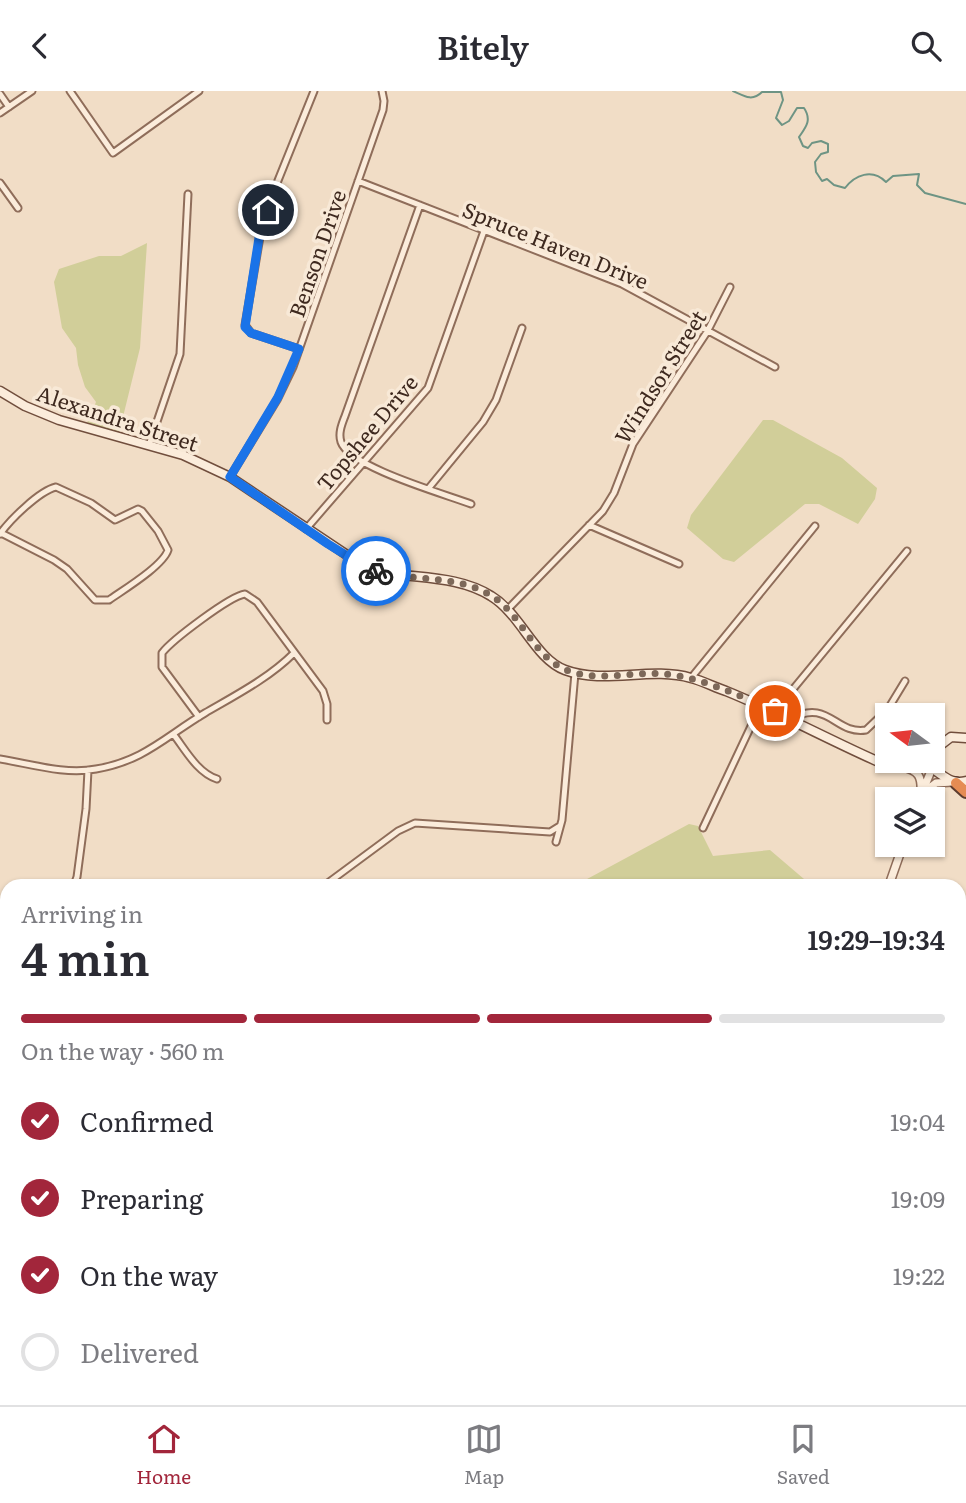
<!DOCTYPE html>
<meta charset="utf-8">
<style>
body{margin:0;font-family:Literata,serif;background:#f7f7f7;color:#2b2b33;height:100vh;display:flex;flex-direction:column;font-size:26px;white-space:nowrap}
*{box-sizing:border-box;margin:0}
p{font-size:23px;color:#7c7c81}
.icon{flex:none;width:38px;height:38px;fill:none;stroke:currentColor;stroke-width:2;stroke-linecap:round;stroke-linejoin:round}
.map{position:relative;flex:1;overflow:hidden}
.side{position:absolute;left:0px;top:788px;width:966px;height:527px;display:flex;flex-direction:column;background:#fff;border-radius:21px 21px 0 0;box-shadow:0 2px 5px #0004}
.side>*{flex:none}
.needle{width:46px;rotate:285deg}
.controls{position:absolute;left:875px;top:612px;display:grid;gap:14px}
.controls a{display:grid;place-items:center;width:70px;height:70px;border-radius:0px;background:#fff;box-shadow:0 2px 5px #0004;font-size:35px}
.pin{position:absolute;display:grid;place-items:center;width:60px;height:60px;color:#fff;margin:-30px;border:4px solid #fff;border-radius:50%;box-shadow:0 2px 7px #0007}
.courier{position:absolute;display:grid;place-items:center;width:70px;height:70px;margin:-35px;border:5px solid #1a73e8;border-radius:50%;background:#fff;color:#222;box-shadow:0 2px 9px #0007}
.head em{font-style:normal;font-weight:600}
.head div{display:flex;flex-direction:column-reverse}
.head{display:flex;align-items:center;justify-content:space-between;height:119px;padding:0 21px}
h1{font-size:46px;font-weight:600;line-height:52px}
.bar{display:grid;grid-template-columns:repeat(4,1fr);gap:10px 7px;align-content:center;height:84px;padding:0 21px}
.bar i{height:9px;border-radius:5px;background:#e1e1e2}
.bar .active{background:#a2263b}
.bar p{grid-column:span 4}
ol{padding:0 21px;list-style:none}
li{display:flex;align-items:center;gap:21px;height:77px}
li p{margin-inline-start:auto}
li .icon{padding:7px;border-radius:50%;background:#a2263b;color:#fff;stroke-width:4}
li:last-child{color:#7c7c81}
li i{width:38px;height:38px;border:4px solid #e1e1e2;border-radius:50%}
header{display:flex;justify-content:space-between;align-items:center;height:91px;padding:0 21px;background:#fff;font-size:32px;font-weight:600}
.tabs{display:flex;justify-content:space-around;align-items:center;height:98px;border-top:2px solid #e1e1e2;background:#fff;font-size:19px;color:#7c7c81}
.tabs a{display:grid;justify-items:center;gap:4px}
.tabs .active{color:#a2263b}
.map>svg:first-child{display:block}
.green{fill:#d1ce99}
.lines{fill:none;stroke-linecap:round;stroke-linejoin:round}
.stream{stroke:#6e9484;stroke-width:2}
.minor-casing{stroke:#8f6d5a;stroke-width:9}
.tertiary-casing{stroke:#8f6d5a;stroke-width:10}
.secondary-casing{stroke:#714e3d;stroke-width:11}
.motorway-casing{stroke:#5d3c2e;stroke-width:14}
.minor{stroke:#fbecdb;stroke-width:5}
.tertiary{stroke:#fbecdb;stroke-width:7}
.secondary{stroke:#fbecdb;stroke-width:8}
.motorway{stroke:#e58c53;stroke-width:10}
.done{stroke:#7d6859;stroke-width:7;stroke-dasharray:0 12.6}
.route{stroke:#1a73e8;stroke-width:9}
.labels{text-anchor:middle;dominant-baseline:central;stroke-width:7;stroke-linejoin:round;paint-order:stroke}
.street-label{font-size:21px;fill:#3e291f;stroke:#f8e9d7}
</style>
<header><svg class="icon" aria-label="back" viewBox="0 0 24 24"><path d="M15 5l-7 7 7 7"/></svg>Bitely<svg class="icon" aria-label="search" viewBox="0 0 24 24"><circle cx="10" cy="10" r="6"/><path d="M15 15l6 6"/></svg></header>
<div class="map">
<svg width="966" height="1314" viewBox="0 0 966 1314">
<rect width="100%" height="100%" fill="#f1ddc6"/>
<path class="green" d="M147 152 140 257 118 346 85 337 96 311 85 296 78 274 76 257 62 237 54 191 59 178 99 165H121Z
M763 329H773L842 367 877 397 875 408 858 433 819 413H805L734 471 723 468 687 437 691 424Z
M689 733 698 735 713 765 770 759 811 794H576Z
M0 884 7 886V980L0 985Z
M966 1246V1314H935L938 1307H959V1262Z"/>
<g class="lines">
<path class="stream" d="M733 0C744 5 752 11 762 1H781L783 9 776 27 782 34 789 30 797 17H804C812 29 806 36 799 46L803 55 808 57 812 52 821 50 828 53V61L821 63 815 71 816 81 822 90 827 88 834 94 845 97C855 84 872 77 886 91L893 85 919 83 917 94 925 102 966 113"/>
<defs>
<path id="minor" d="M70 0 113 62 199 0
M0 3 9 16
M0 22 32 0
M358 90 622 193 775 276
M0 92 18 117
M420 114 345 325C342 333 338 342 341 351 349 376 445 403 471 413
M299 258 251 242 245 234 261 140 277 92 314 0
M149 354 180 263 188 103
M230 386 277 309 293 276 383 19 384 10 382 0
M428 398 483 331 496 309 522 237
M589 434 679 473
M306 438 428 297 484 140
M0 443C10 429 39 400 56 396L91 412 115 429 138 418 142 420 158 440 168 459C163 475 123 499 109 509H95L67 478 54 469 1 442
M508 518 603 420 614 402 633 353 707 241 730 196
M691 587 815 435
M775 620 907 460
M199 626 162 576V562C172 549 230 505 245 503L257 511 323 600 327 613V629
M790 628C829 607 835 644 866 639L888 618 905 590
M174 644C186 660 198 682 217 688
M0 668C31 673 65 684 96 678 144 670 166 645 205 622 236 604 269 587 294 562
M703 737 761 614
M556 751 562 729 575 582
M74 794 77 786 86 718 88 679
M325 794 398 740 415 732 550 741 558 736
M0 843 7 842
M0 1037 7 1032
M0 1176 7 1171
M0 1229 7 1224
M249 1307 254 1314
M333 1314 342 1307"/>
<path id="tertiary" d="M902 676C919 679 922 686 921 702
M923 702 936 692 952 691
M919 709 933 675
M889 794 903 754
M504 1314 513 1307"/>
<path id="secondary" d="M0 300 25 315 59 329 183 364 230 386 368 478C408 489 455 482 491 505 521 523 535 568 565 579 605 594 650 575 691 587 703 590 714 596 726 600 778 621 827 648 879 671 895 676 910 671 925 675 941 679 947 695 966 690
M939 682 934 671 938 656 951 646 966 647"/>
<path id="motorway" d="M956 692 966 701
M959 1172 966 1152
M959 1206 966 1190
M890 1314 894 1307
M905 1314 909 1307"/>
</defs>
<use href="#minor" class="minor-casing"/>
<use href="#tertiary" class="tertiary-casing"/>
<use href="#secondary" class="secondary-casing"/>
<use href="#motorway" class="motorway-casing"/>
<use href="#minor" class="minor"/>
<use href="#tertiary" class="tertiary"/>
<use href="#secondary" class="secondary"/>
<use href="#motorway" class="motorway"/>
</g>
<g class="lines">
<path class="done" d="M376 480C414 491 455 483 490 504 523 523 533 568 569 580 600 591 633 580 665 583 703 587 740 605 775 620"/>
<path class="route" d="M268 119 259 147 245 236 251 242 299 258 278 306 230 386 328 453 365 476 376 480"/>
</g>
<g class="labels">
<g class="street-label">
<text transform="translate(556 153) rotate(22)">Spruce Haven Drive</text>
<text transform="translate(316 162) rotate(-71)">Benson Drive</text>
<text transform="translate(659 285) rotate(-58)">Windsor Street</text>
<text transform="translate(118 326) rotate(18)">Alexandra Street</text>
<text transform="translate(366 341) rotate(-50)">Topshee Drive</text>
</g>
</g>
</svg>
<div class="controls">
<a><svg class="needle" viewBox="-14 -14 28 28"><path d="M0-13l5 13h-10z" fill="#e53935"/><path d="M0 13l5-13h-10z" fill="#7c7c81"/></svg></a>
<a><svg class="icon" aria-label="layers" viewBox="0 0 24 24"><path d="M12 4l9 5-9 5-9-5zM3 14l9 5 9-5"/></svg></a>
</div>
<div class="pin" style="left:775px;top:620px;background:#ea580c"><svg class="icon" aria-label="bag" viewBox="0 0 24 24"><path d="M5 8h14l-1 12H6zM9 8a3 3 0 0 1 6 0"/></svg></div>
<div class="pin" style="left:268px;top:119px;background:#1f2937"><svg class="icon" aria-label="home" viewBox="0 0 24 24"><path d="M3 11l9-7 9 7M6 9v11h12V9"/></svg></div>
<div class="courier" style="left:376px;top:480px"><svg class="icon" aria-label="bike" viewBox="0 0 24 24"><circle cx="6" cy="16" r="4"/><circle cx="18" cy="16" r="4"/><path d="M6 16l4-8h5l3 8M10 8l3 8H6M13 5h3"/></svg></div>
<section class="side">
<div class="head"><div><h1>4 min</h1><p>Arriving in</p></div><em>19:29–19:34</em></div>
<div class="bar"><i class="active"></i><i class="active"></i><i class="active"></i><i></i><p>On the way · 560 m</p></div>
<ol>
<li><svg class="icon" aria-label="check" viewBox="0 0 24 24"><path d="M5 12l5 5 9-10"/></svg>Confirmed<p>19:04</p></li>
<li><svg class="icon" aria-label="check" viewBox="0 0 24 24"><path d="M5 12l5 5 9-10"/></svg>Preparing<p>19:09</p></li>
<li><svg class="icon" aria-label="check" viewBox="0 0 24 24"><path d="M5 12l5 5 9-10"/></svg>On the way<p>19:22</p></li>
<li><i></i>Delivered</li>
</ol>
</section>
</div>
<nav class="tabs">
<a class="active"><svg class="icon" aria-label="home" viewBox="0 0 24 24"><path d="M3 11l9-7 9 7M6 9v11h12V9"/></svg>Home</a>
<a><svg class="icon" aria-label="map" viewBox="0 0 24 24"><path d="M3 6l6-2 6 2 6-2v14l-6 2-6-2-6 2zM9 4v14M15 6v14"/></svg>Map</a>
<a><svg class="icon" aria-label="saved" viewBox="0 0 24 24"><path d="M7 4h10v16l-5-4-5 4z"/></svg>Saved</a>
</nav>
